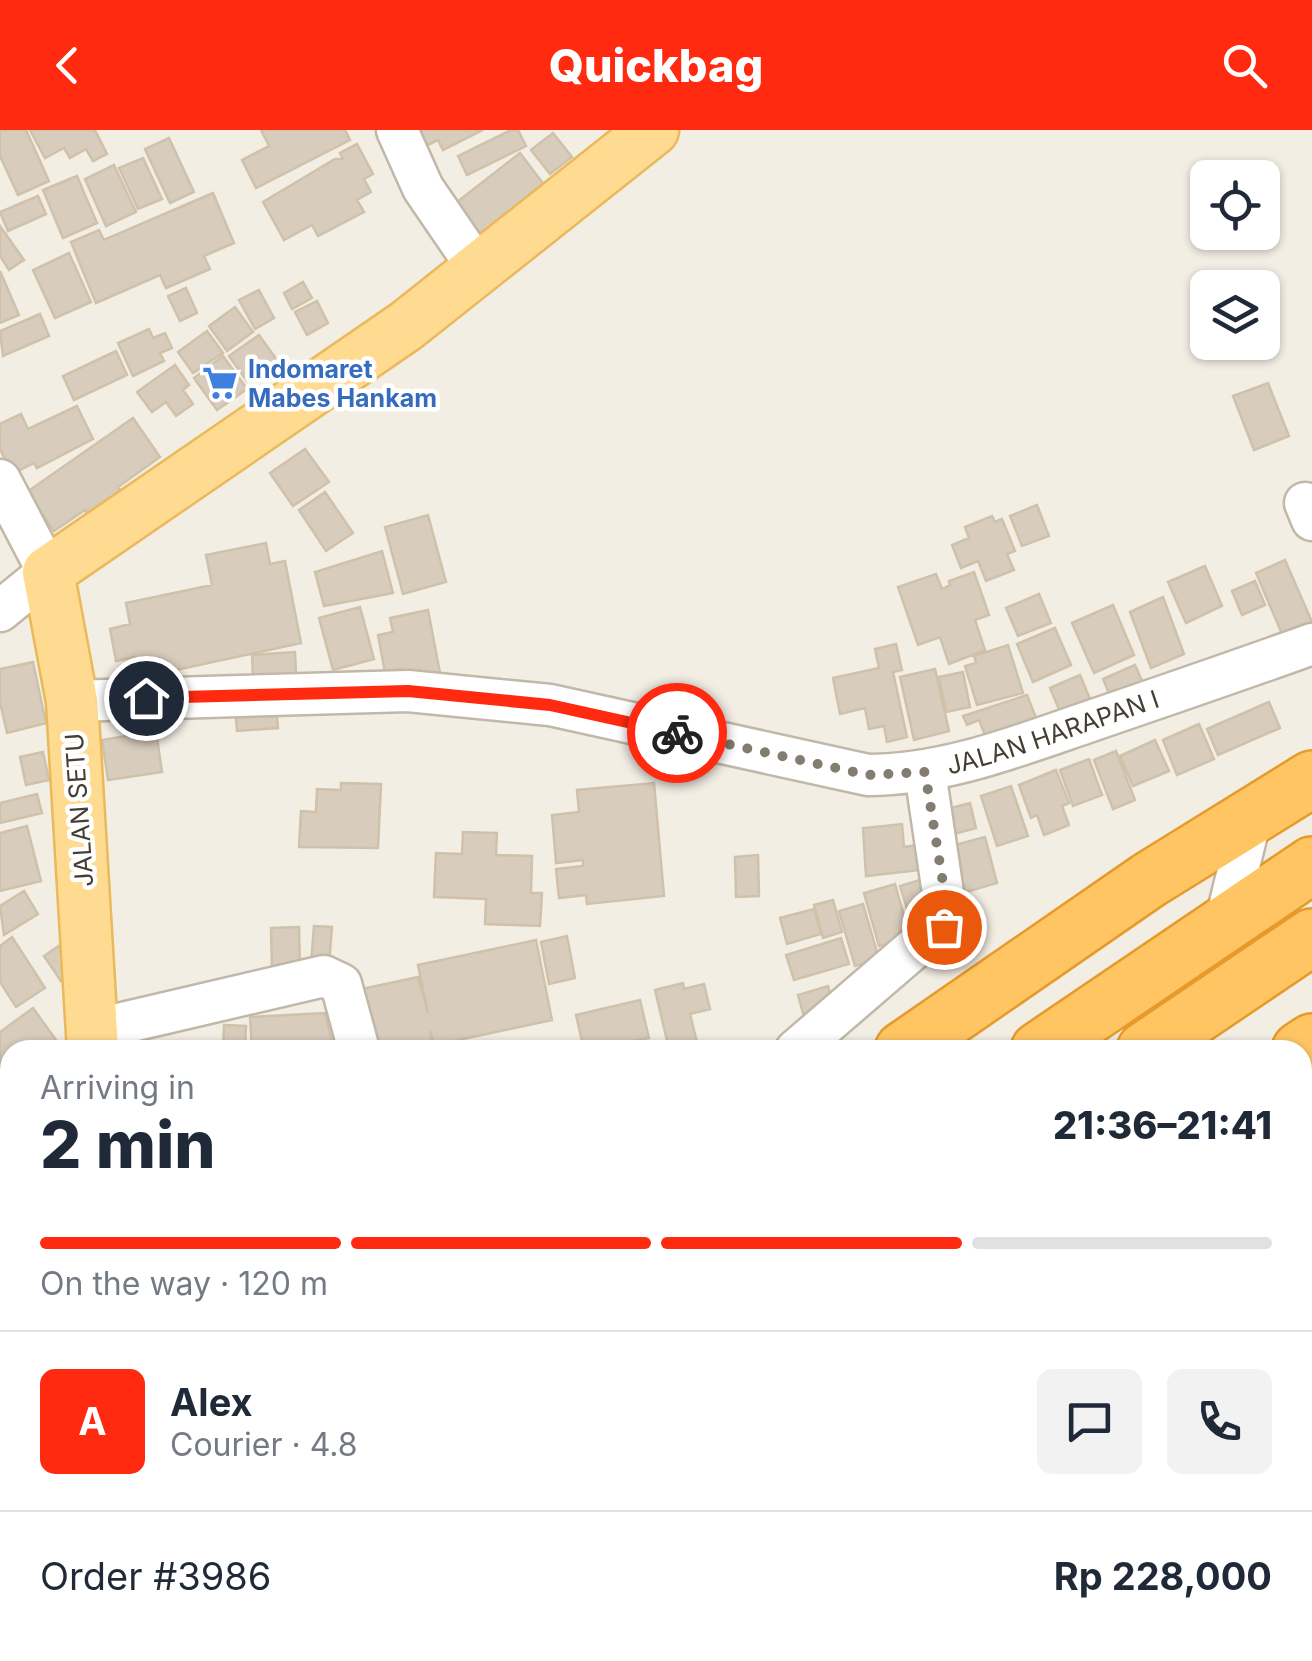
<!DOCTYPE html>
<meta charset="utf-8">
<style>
body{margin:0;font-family:Inter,sans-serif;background:#f2f2f3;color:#1f2937;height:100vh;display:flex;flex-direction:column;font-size:38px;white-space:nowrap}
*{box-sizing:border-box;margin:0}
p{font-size:32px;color:#747a83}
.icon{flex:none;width:55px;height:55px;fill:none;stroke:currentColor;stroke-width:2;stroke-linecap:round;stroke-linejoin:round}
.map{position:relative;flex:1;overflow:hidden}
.drawer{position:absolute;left:0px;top:910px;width:1312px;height:622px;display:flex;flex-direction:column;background:#fff;border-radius:30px 30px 0 0;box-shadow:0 2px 8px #0004}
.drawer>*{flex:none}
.controls{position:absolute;left:1190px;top:30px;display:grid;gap:20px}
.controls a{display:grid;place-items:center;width:90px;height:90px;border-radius:15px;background:#fff;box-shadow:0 2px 8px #0004;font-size:50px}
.pin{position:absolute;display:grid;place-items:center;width:85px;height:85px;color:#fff;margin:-42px;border:5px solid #fff;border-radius:50%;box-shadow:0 2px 10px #0007}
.courier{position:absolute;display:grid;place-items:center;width:100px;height:100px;margin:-50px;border:8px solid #ff2a0f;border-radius:50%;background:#fff;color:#222;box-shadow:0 2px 12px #0007}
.head em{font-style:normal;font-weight:800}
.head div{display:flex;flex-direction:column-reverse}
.head{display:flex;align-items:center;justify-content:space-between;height:170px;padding:0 40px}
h1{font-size:65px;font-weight:800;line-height:75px}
.bar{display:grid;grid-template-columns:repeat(4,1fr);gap:15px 10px;align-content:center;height:120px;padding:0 40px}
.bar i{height:12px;border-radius:8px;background:#e0e1e3}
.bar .current{background:#ff2a0f}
.bar p{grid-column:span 4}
.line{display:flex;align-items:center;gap:25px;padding:0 40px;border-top:2px solid #e0e1e3}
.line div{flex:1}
.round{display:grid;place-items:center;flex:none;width:105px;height:105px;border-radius:15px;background:#f2f2f3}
header{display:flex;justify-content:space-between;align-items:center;height:130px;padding:0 40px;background:#ff2a0f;color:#fff;font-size:45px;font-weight:800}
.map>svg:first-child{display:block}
.building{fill:#d8ccbc;stroke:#d0c1ab;stroke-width:2.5}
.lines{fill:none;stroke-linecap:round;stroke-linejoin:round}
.minor-casing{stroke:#c2b8a9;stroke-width:45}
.major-casing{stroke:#eab95b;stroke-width:55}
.highway-casing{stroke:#e69a2b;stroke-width:60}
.minor{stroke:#fff;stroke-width:40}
.major{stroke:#ffdb91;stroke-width:50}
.highway{stroke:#ffc563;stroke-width:55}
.done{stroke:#827c71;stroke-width:10;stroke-dasharray:0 18}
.route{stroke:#ff2a0f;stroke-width:12}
.labels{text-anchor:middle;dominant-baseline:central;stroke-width:9;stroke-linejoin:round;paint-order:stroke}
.shop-label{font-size:25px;font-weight:bold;fill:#366cbe;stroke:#fff;text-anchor:start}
.street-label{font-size:25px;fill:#453e33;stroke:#fff}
</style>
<header><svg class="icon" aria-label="back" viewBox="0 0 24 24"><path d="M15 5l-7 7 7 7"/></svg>Quickbag<svg class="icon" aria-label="search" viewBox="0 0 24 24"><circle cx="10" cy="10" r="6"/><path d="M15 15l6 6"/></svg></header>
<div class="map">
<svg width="1312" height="1531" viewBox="0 0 1312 1531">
<rect width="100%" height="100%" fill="#f3eee4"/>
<path class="building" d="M0 0H26L49 51 18 65 0 26Z
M30 0H95L107 24 93 31 86 19 70 28 64 18 45 28Z
M261 0H345L350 10 256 58 242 30 269 16Z
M404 0H483L443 20 438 10 414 22Z
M511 0H518L526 16 467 45 458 26Z
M553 3 572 27 550 44 531 20Z
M169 8 194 62 170 73 145 19Z
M357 14 373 44 364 49 371 62 357 70 364 82 318 106 312 95 284 110 263 72 335 29H343L340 23Z
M520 23 545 56 472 111 448 79Z
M143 28 162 69 138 79 119 38Z
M114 35 136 82 106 96 85 49Z
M77 46 97 93 63 108 43 60Z
M213 63 234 113 204 126 210 139 166 158 160 145 96 173 71 112 99 100 104 110Z
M38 66 46 84 8 101 0 82Z
M0 96 24 130 9 140 0 126Z
M69 123 91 172 55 188 33 140Z
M0 141 19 185 0 193Z
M303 152 312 168 292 179 284 163Z
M186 158 197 183 180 191 168 166Z
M259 160 274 188 255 199 239 170Z
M317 171 328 193 307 205 295 182Z
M235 177 253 202 227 221 209 196Z
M40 184 49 206 3 226 0 201Z
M149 199 153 208 165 203 172 218 160 223 164 231 133 246 118 213Z
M207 201 223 223 193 243 178 222Z
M259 205 277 230 247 251 229 226Z
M116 221 127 245 74 270 63 246Z
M223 226 247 259 217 280 194 248Z
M175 235 189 255 183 260 193 274 176 286 166 272 152 282 137 262Z
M1268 253 1289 306 1254 320 1233 266Z
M77 276 93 309 37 338 34 333 12 344 0 319V294L21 284 28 299Z
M133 288 160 327 118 357 124 366 91 389 85 380 54 401 27 362Z
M305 319 329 352 293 376 270 343Z
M325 362 353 403 326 421 299 380Z
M1037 375 1049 406 1022 416 1010 386Z
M428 385 446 452 403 464 385 397Z
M992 386 995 392 1002 389 1015 421 1007 424 1014 440 986 451 978 431 961 438 952 415 969 408 965 397Z
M266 413 270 434 285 431 301 513 139 548 135 527 116 531 110 499 130 494 126 473 212 455 206 425Z
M382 421 393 463 324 476 315 442Z
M1285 430 1312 492V508L1288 518 1256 443Z
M1205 436 1222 476 1186 493 1168 452Z
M974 442 989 485 975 490 985 520 949 534 940 507 918 515 898 457 936 444 942 459 950 455 949 451Z
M1255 451 1265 475 1242 485 1232 461Z
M1039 464 1051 493 1018 506 1006 478Z
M1163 467 1184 524 1151 538 1130 482Z
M1113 475 1134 525 1094 543 1072 493Z
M360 477 374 529 333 540 319 488Z
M428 480 440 543 403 551 401 539 385 542 378 505 393 502 390 488Z
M1055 498 1071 535 1033 552 1017 514Z
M896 514 902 540 893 542 907 607 887 612 884 596 869 599 865 578 840 584 833 548 879 538 875 519Z
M1008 515 1023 563 977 575 965 536 976 533 974 526Z
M295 522 296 544 253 547 252 525Z
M33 532 46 593 7 603 0 572V539Z
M1135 535 1149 566 1116 580 1103 549Z
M935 539 949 601 914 610 900 547Z
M963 542 970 577 946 582 939 547Z
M1080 545 1096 583 1066 596 1050 558Z
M1027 565 1042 603 992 623 979 590 967 595 963 586Z
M1269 572 1280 598 1218 625 1207 599Z
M276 573 278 598 237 601 235 575Z
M1199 594 1214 629 1177 645 1163 610Z
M156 601 162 642 108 650 102 610Z
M1155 610 1169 641 1133 656 1120 626Z
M1116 621 1135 670 1113 679 1094 630Z
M43 622 49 650 26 655 20 627Z
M1089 629 1102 665 1073 676 1060 640Z
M1056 640 1069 673 1062 676 1069 695 1044 705 1037 685 1031 688 1019 655Z
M341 653 381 654 378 718 299 717 301 681 316 682 317 659 341 660Z
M654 653 664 766 587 774 586 765 559 768 556 739 583 736V730L556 733 552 685 579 682 577 660Z
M1011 656 1028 706 997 716 981 666Z
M37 664 42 683 0 693V673Z
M970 673 976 698 943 707 936 682Z
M902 694 904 717 917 715 920 740 866 746 863 698Z
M27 696 41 751 0 761V703Z
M463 702 497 703 496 725 532 726 531 763H542L540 796 485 794 486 769 434 767 436 723 462 724Z
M985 707 997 753 956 765 944 718Z
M758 725 759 766 736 767 735 727Z
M929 747 940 786 912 795 900 756Z
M895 754 910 807 879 816 864 763Z
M24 761 38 784 4 805 0 776Z
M833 770 842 802 823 808 814 775Z
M863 774 879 829 855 836 839 781Z
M814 779 821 804 787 814 780 788Z
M314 796 332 797 329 835 311 834Z
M299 797 300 840 272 841 271 798Z
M567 806 575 848 549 854 541 812Z
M12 807 45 858 16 877 0 852V816Z
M841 808 849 834 794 850 786 825Z
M536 810 552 890 435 915 430 901 433 920H375L362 859 418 847 428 883 418 835Z
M63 813 80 839 61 851 44 826Z
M683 853 684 859 704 854 710 879 690 884 697 912 669 919 655 860Z
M828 856 835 881 805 890 798 865Z
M640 870 649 908 584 920 576 885Z
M33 878 61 917 10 920V954L4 958 0 953V902Z
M325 883 334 920H252L250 887Z
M224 895 246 896 245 920H223Z
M10 997V1027L0 1028V998Z
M1312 1063V1101L1304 1104 1302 1068Z
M1312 1146V1178L1302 1182V1150Z
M763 1522H806L808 1531H765Z
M912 1522H962L964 1531H914Z
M966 1522H1010L1012 1531H968Z
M1067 1522H1103L1105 1531H1053L1052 1527Z
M1159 1522H1238L1239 1525 1227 1528 1228 1531H1161Z
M1240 1522H1276L1277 1527 1242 1531Z"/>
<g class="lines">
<defs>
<g id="minor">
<path d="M397 0 423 58 477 137"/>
<path d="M0 350 48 442 0 481"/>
<path d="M1305 373 1312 390"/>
<path id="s1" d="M72 571 408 561 550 575 868 645C943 645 1015 617 1085 593 1161 567 1237 541 1312 514"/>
<path d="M1225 794 1251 687"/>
<path d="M93 900 324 846 341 854 359 920"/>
<path d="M796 920 947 790 925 642"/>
<path d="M1302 1024 1312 1018"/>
<path d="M0 1171 10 1169"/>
<path d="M0 1199 10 1207"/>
<path d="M1302 1222 1312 1229"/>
<path d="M0 1303 10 1304"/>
<path d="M1302 1433 1312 1463"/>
<path d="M724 1522 726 1531"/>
<path d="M878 1522 880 1531"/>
<path d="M1130 1522 1131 1531"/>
<path d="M493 1531 504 1522"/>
</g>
<path id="major" d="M93 920 72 571 48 442 406 196 653 0
M10 1381 3 1441 10 1460
M13 1531V1522"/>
<path id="highway" d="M903 920 1149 750 1312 649
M1039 920 1312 735
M1145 920 1312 807
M1300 920 1312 912
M176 1531 187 1522
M274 1531 285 1522
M441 1531 451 1522"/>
</defs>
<use href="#minor" class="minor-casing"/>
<use href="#major" class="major-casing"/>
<use href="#highway" class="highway-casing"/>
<use href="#minor" class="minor"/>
<use href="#major" class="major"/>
<use href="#highway" class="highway"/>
</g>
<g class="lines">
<path class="done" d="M677 603 868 645 925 642 948 784 944 797"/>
<path class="route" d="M146 568 408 561 550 575 677 603"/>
</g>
<defs>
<symbol id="supermarket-bare" viewBox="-9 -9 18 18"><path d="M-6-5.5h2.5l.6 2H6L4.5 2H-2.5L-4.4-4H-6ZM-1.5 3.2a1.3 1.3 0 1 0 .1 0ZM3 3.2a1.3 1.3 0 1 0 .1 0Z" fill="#3f7fe0" stroke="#fff" stroke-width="2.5" paint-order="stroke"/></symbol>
</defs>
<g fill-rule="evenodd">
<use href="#supermarket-bare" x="195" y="228" width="50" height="50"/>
</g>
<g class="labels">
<g class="shop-label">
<text x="248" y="239">Indomaret<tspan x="248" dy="29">Mabes Hankam</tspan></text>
</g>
<g class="street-label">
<text stroke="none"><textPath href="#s1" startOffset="995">JALAN HARAPAN I</textPath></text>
<text transform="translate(79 680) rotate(-94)">JALAN SETU</text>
</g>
</g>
</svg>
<div class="controls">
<a><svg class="icon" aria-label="locate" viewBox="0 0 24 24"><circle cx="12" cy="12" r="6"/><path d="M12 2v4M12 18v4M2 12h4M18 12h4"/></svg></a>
<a><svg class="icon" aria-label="layers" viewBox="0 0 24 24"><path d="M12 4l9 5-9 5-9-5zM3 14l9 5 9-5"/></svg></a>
</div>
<div class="pin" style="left:944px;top:797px;background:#ea580c"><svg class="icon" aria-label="bag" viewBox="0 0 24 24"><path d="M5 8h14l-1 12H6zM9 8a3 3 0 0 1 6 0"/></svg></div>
<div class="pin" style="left:146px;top:568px;background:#1f2937"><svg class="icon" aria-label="home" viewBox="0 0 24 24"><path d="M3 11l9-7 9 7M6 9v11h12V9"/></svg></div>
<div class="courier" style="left:677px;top:603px"><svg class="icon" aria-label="bike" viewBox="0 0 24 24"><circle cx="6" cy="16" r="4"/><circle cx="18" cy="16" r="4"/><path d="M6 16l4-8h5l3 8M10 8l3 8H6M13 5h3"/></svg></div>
<section class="drawer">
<div class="head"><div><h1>2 min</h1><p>Arriving in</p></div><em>21:36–21:41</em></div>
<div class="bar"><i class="current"></i><i class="current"></i><i class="current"></i><i></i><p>On the way · 120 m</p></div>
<div class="line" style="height:180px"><b class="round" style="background:#ff2a0f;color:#fff">A</b><div><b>Alex</b><p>Courier · 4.8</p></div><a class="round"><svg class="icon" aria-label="chat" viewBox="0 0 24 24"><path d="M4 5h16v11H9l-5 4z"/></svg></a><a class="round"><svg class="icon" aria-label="phone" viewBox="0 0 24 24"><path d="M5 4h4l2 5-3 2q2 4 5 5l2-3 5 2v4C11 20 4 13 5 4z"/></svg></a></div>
<div class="line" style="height:130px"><div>Order #3986</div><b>Rp 228,000</b></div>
</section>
</div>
